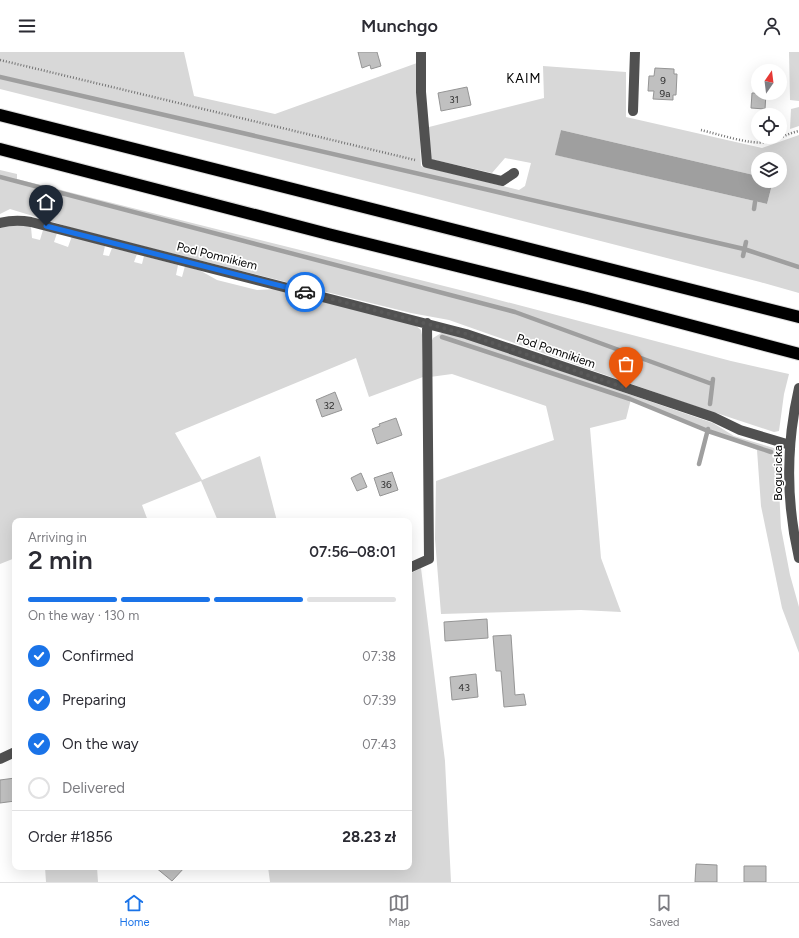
<!DOCTYPE html>
<meta charset="utf-8">
<style>
body{margin:0;font-family:Figtree,sans-serif;background:#f2f2f3;color:#2b2b33;height:100vh;display:flex;flex-direction:column;font-size:15px;white-space:nowrap}
*{box-sizing:border-box;margin:0}
p{font-size:13px;color:#7c7c81}
.icon{flex:none;width:22px;height:22px;fill:none;stroke:currentColor;stroke-width:2;stroke-linecap:round;stroke-linejoin:round}
.map{position:relative;flex:1;overflow:hidden}
.panel{position:absolute;left:12px;top:466px;width:400px;height:352px;display:flex;flex-direction:column;background:#fff;border-radius:8px;box-shadow:0 4px 16px #0002}
.panel>*{flex:none}
.needle{width:26px;rotate:14deg}
.controls{position:absolute;left:751px;top:12px;display:grid;gap:8px}
.controls a{display:grid;place-items:center;width:36px;height:36px;border-radius:50%;background:#fff;box-shadow:0 4px 16px #0002;font-size:20px}
.pin{position:absolute;display:grid;place-items:center;width:34px;height:34px;color:#fff;margin:-41px -17px;border-radius:50% 50% 50% 0;rotate:-45deg;box-shadow:0 0 4px #0007}
.pin .icon{rotate:45deg}
.courier{position:absolute;display:grid;place-items:center;width:40px;height:40px;margin:-20px;border:3px solid #1a73e8;border-radius:50%;background:#fff;color:#222;box-shadow:0 1px 5px #0007}
.summary em{font-style:normal;font-weight:600}
.summary div{display:flex;flex-direction:column-reverse}
.summary{display:flex;align-items:center;justify-content:space-between;height:68px;padding:0 16px}
h1{font-size:26px;font-weight:600;line-height:30px}
.bar{display:grid;grid-template-columns:repeat(4,1fr);gap:6px 4px;align-content:center;height:48px;padding:0 16px}
.bar i{height:5px;border-radius:3px;background:#e1e1e2}
.bar .selected{background:#1a73e8}
.bar p{grid-column:span 4}
.line{display:flex;align-items:center;gap:10px;padding:0 16px;border-top:1px solid #e1e1e2}
.line div{flex:1}
ol{padding:0 16px;list-style:none}
li{display:flex;align-items:center;gap:12px;height:44px}
li p{margin-inline-start:auto}
li .icon{padding:4px;border-radius:50%;background:#1a73e8;color:#fff;stroke-width:4}
li:last-child{color:#7c7c81}
li i{width:22px;height:22px;border:2px solid #e1e1e2;border-radius:50%}
header{display:flex;justify-content:space-between;align-items:center;height:52px;padding:0 16px;background:#fff;font-size:18px;font-weight:600}
.tabs{display:flex;justify-content:space-around;align-items:center;height:56px;border-top:1px solid #e1e1e2;background:#fff;font-size:11px;color:#7c7c81}
.tabs a{display:grid;justify-items:center;gap:2px}
.tabs .selected{color:#1a73e8}
.map>svg:first-child{display:block}
.green{fill:#d8d8d8;fill-rule:evenodd}
.water{fill:#9f9f9f}
.lines{fill:none;stroke-linecap:round;stroke-linejoin:round}
.stream{stroke:#9f9f9f;stroke-width:4.5}
.building{fill:#c0c0c0;stroke:#959595}
.highway-casing{stroke:#dbdbdb;stroke-width:14}
.path{stroke:#737373;stroke-width:2.5;stroke-dasharray:1 2;stroke-linecap:butt}
.minor{stroke:#515151;stroke-width:10}
.highway{stroke:#000;stroke-width:12}
.done{stroke:#595959;stroke-width:4;stroke-dasharray:0 7.2}
.route{stroke:#1a73e8;stroke-width:5}
.labels{text-anchor:middle;dominant-baseline:central;stroke-width:3.5;stroke-linejoin:round;paint-order:stroke}
.number-label{font-size:10px;fill:#303030}
.street-label{font-size:12px;fill:#000;stroke:#fff}
.neighbourhood-label{font-size:13px;letter-spacing:1px;fill:#000;stroke:#fff}
</style>
<header><svg class="icon" aria-label="menu" viewBox="0 0 24 24"><path d="M4 6h16M4 12h16M4 18h16"/></svg>Munchgo<svg class="icon" aria-label="person" viewBox="0 0 24 24"><circle cx="12" cy="8" r="4"/><path d="M4 21q1-7 8-7t8 7"/></svg></header>
<div class="map">
<svg width="799" height="830" viewBox="0 0 799 830">
<rect width="100%" height="100%" fill="#fff"/>
<path class="green" d="M0 0H184L194 44 275 62 417 11 421 114 519 138 525 134 531 111 505 106 492 121 430 107 429 75 544 46 543 14 626 20V65L762 96 799 83V241L760 230 422 143 0 37ZM561 78 758 124V107H780V129H773L767 152 556 103Z
M789 0H799V49L790 48Z
M799 55V74L790 77 791 57Z
M0 118 17 122V127L480 243 731 309 789 322 784 342 779 379 774 380 680 349 449 268 411 261 242 219 79 178 10 157 0 162Z
M14 172 31 175 32 186 40 188 43 178 57 181 54 190 68 195 72 184 105 194 103 203 109 204 112 196 137 202 134 210 142 212 144 204 178 213 176 223 182 225 185 214 201 219 217 228 257 238 277 237 292 241 290 248 297 250 299 243 415 273 421 278 422 283V310L423 325 369 345 356 306 175 381 202 428 260 404 277 469H218L201 429 142 453 148 469H15V506L0 512V174Z
M443 280 465 286 713 371 734 384 777 397 781 476 790 523 799 555V601L782 556 761 454 757 398 631 347 626 367 590 376 601 506 621 560 581 558 441 562 435 487 436 429 554 388 546 354 452 322 430 325 431 291 433 286Z
M421 516 445 709 451 830H270L268 815H409V522Z
M45 815H97L98 830H46Z"/>
<path class="water" d="M561 78 758 124V129H773L767 152 555 103Z"/>
<g class="lines">
<path class="stream" d="M0 25 744 197 799 215
M0 125 515 260 712 332
M754 157 755 150
M743 204 746 190
M442 285 527 313 630 347 708 379 771 400
M710 352 713 327
M699 412 708 377"/>
</g>
<path class="building" d="M358 0H377L381 14 371 17 370 13 362 16Z
M655 16 674 17V22H677L676 43H673V48L653 47 654 39H648L649 24H654Z
M467 35 471 53 441 59 438 41Z
M752 41H766L765 57 751 56Z
M335 340 342 358 322 365 316 348Z
M396 366 402 383 377 392 372 377 380 374 379 372Z
M392 420 398 438 380 444 374 426Z
M361 421 367 435 357 439 351 426Z
M487 567 488 586 445 589 444 570Z
M511 583 515 643 524 642 526 653 504 655 501 619H496L493 584Z
M476 622 478 645 452 648 450 625Z
M15 726V749L0 751V728Z
M696 812 717 813V830H695Z
M744 814H766V830H744Z
M155 815H185L172 829Z"/>
<g class="lines">
<defs>
<path id="highway" d="M0 63 799 265
M0 97 328 182 587 246 799 302"/>
</defs>
<use href="#highway" class="highway-casing"/>
<path class="path" d="M0 8 415 108
M701 78C718 82 750 93 766 90 778 88 788 81 799 79"/>
<path class="minor" d="M421 0V40L427 111 502 129 514 121
M633 59 635 0
M0 171C11 168 20 168 31 170L466 282 713 365 740 378 790 393
M799 336C786 392 786 450 799 506
M409 516 429 507 427 271
M0 707 15 700"/>
<use href="#highway" class="highway"/>
</g>
<g class="lines">
<path class="done" d="M305 240 466 282 626 336"/>
<path class="route" d="M46 174 305 240"/>
</g>
<g class="labels">
<g class="number-label">
<text x="663" y="28">9</text>
<text x="665" y="41">9a</text>
<text x="454" y="47">31</text>
<text x="329" y="353">32</text>
<text x="386" y="432">36</text>
<text x="464" y="635">43</text>
</g>
<g class="street-label">
<text transform="translate(217 204) rotate(14)">Pod Pomnikiem</text>
<text transform="translate(556 299) rotate(19)">Pod Pomnikiem</text>
<text transform="translate(778 421) rotate(-90)">Bogucicka</text>
</g>
<g class="neighbourhood-label">
<text x="524" y="26">KAIM</text>
</g>
</g>
</svg>
<div class="controls">
<a><svg class="needle" viewBox="-14 -14 28 28"><path d="M0-13l5 13h-10z" fill="#e53935"/><path d="M0 13l5-13h-10z" fill="#7c7c81"/></svg></a>
<a><svg class="icon" aria-label="locate" viewBox="0 0 24 24"><circle cx="12" cy="12" r="6"/><path d="M12 2v4M12 18v4M2 12h4M18 12h4"/></svg></a>
<a><svg class="icon" aria-label="layers" viewBox="0 0 24 24"><path d="M12 4l9 5-9 5-9-5zM3 14l9 5 9-5"/></svg></a>
</div>
<div class="pin" style="left:626px;top:336px;background:#ea580c"><svg class="icon" aria-label="bag" viewBox="0 0 24 24"><path d="M5 8h14l-1 12H6zM9 8a3 3 0 0 1 6 0"/></svg></div>
<div class="pin" style="left:46px;top:174px;background:#1f2937"><svg class="icon" aria-label="home" viewBox="0 0 24 24"><path d="M3 11l9-7 9 7M6 9v11h12V9"/></svg></div>
<div class="courier" style="left:305px;top:240px"><svg class="icon" aria-label="car" viewBox="0 0 24 24"><path d="M5 17H2v-5l4-1 3-4h7l3 4 3 1v5h-3M9 17h6M6 11h13"/><circle cx="7" cy="17" r="2"/><circle cx="17" cy="17" r="2"/></svg></div>
<section class="panel">
<div class="summary"><div><h1>2 min</h1><p>Arriving in</p></div><em>07:56–08:01</em></div>
<div class="bar"><i class="selected"></i><i class="selected"></i><i class="selected"></i><i></i><p>On the way · 130 m</p></div>
<ol>
<li><svg class="icon" aria-label="check" viewBox="0 0 24 24"><path d="M5 12l5 5 9-10"/></svg>Confirmed<p>07:38</p></li>
<li><svg class="icon" aria-label="check" viewBox="0 0 24 24"><path d="M5 12l5 5 9-10"/></svg>Preparing<p>07:39</p></li>
<li><svg class="icon" aria-label="check" viewBox="0 0 24 24"><path d="M5 12l5 5 9-10"/></svg>On the way<p>07:43</p></li>
<li><i></i>Delivered</li>
</ol>
<div class="line" style="height:52px"><div>Order #1856</div><b>28.23 zł</b></div>
</section>
</div>
<nav class="tabs">
<a class="selected"><svg class="icon" aria-label="home" viewBox="0 0 24 24"><path d="M3 11l9-7 9 7M6 9v11h12V9"/></svg>Home</a>
<a><svg class="icon" aria-label="map" viewBox="0 0 24 24"><path d="M3 6l6-2 6 2 6-2v14l-6 2-6-2-6 2zM9 4v14M15 6v14"/></svg>Map</a>
<a><svg class="icon" aria-label="saved" viewBox="0 0 24 24"><path d="M7 4h10v16l-5-4-5 4z"/></svg>Saved</a>
</nav>
